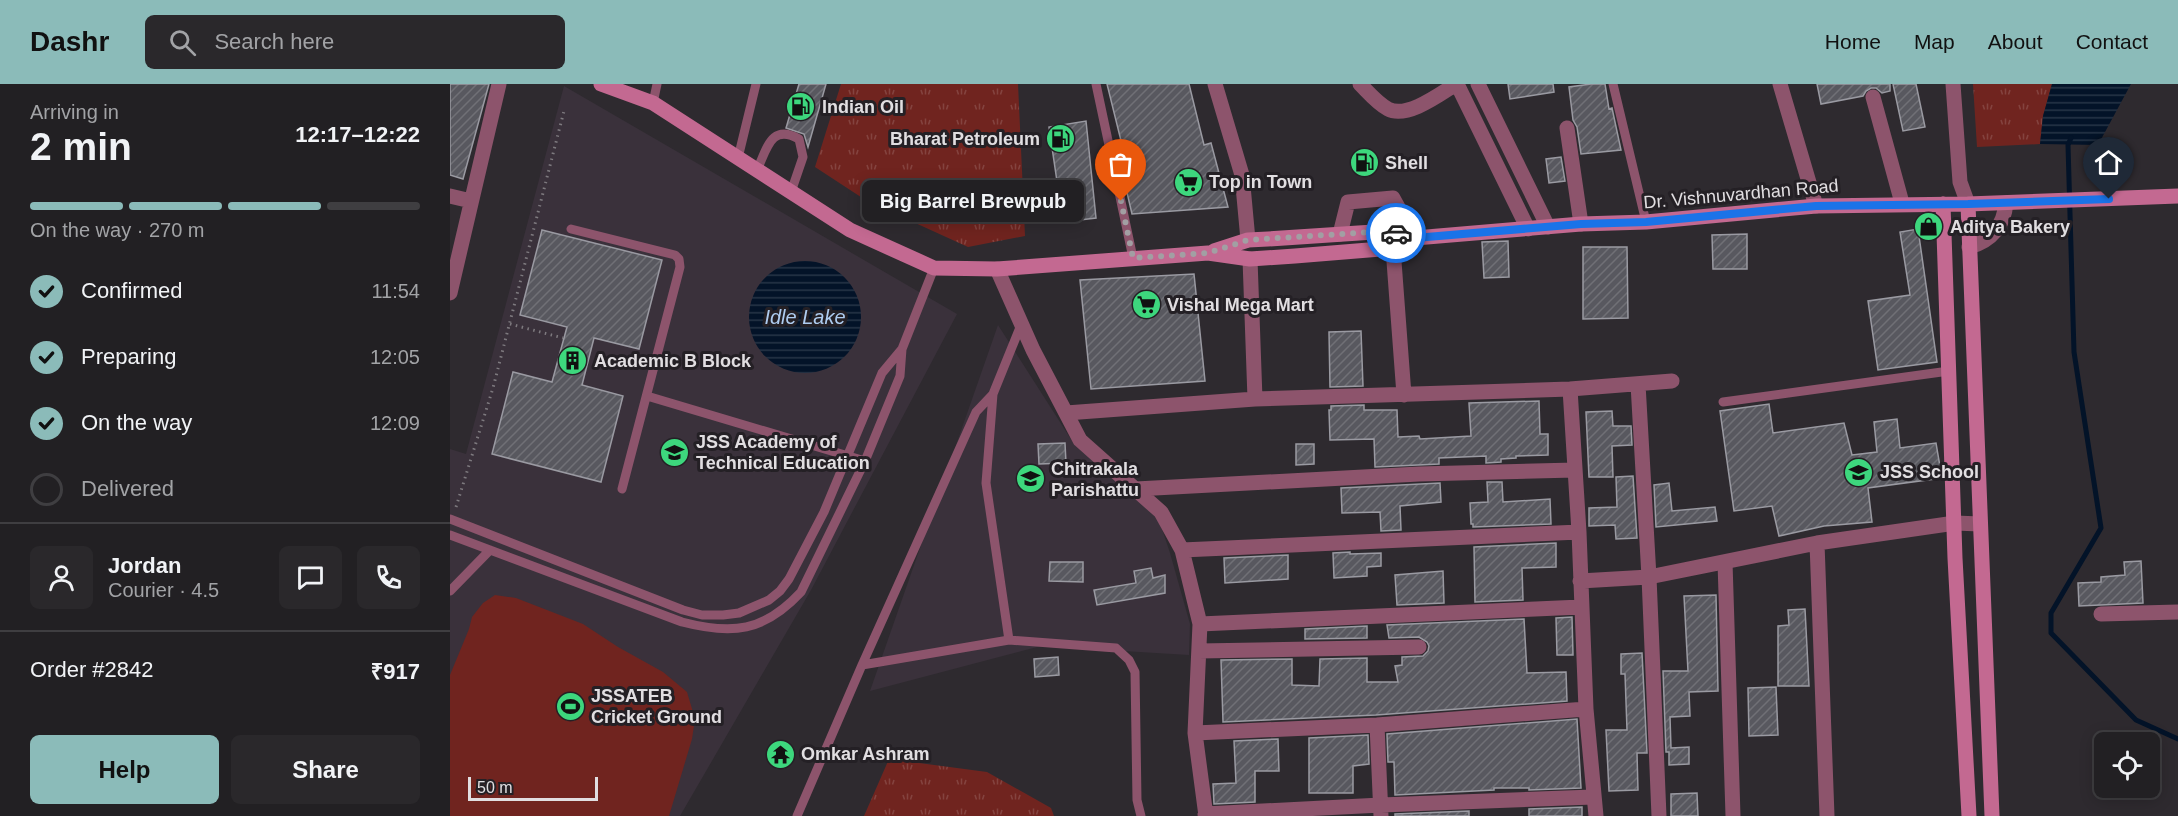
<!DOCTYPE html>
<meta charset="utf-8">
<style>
body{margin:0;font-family:Arial,sans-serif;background:#2a282b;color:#f1f3f6;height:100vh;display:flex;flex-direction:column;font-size:22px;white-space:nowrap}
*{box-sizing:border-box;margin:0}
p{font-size:20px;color:#a2a3a6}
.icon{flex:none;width:33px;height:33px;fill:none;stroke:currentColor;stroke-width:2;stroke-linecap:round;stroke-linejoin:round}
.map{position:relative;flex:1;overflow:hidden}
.details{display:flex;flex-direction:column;background:#222023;width:450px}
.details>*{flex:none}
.tools{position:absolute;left:1644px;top:648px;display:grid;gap:12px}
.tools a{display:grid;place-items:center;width:66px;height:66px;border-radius:9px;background:#222023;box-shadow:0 3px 15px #0003,0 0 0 2px #3f3e41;font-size:30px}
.scale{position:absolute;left:18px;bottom:15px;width:130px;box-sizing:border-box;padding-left:6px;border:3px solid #e1dee1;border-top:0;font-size:16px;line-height:21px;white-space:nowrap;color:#e1dee1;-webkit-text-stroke:4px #242025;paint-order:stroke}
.pin{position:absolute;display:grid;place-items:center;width:51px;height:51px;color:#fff;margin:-62px -26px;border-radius:50% 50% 50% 0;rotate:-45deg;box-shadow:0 0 6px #0007}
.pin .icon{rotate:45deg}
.courier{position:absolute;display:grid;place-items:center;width:60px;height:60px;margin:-30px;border:4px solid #1a73e8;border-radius:50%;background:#fff;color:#222;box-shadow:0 2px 8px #0007}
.bubble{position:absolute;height:42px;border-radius:9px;background:#222023;box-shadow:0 3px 15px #0003,0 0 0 2px #3f3e41;font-size:20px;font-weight:600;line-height:42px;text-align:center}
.head em{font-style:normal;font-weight:600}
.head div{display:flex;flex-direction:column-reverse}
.head{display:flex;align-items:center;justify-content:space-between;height:102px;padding:0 30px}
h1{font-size:39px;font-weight:600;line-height:45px}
.bar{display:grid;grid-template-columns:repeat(4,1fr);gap:9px 6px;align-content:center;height:72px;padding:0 30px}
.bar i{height:8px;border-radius:4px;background:#3f3e41}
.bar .active{background:#8bbbb9}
.bar p{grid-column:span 4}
.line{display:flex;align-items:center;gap:15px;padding:0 30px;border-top:2px solid #3f3e41}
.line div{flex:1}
.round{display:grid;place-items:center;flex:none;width:63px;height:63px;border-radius:9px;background:#2a282b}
ol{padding:0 30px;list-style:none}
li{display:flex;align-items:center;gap:18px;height:66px}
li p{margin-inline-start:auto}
li .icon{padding:6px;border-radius:50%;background:#8bbbb9;color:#111;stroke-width:4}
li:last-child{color:#a2a3a6}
li i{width:33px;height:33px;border:3px solid #3f3e41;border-radius:50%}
.button{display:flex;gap:12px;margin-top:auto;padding:12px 30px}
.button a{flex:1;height:69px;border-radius:9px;background:#8bbbb9;color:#111;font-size:24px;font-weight:600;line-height:69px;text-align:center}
.button a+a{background:#2a282b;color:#f1f3f6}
header{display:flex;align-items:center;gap:36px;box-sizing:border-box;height:84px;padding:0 30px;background:#8bbbb9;color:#111}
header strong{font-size:28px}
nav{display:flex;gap:33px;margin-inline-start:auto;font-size:21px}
.search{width:420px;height:54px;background:#2a282b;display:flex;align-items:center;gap:15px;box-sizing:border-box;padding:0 21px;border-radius:9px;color:#a2a3a6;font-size:22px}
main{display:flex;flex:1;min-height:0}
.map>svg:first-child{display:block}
.built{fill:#3a313b}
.grass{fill:url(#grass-tufts)}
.pitch{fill:#70241f}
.water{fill:url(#water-rules)}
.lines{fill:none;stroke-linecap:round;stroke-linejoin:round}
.stream{stroke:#031328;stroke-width:5}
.building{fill:url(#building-hatch);stroke:#9a9aa2;stroke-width:1.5}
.path{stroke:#7e7a7f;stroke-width:3;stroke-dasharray:1.5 4.5;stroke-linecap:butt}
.service{stroke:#8d546c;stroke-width:9}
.minor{stroke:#8d546c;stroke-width:15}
.tertiary{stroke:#8d546c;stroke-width:15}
.secondary{stroke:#c36991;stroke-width:15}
.done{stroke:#a29fa3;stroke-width:6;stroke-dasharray:0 10.8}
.route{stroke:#1a73e8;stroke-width:8}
.labels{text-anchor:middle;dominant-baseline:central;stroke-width:6;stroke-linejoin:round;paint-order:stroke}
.poi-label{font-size:18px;font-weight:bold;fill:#e1dee1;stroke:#242025;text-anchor:start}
.street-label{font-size:18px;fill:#e1dee1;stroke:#242025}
.water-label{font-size:20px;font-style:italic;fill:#aeccf0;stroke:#242025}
</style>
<header>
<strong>Dashr</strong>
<div class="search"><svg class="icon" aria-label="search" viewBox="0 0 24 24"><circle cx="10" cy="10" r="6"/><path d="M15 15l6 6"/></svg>Search here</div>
<nav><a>Home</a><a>Map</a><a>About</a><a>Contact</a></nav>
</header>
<main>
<section class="details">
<div class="head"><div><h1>2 min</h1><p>Arriving in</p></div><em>12:17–12:22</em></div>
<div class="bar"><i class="active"></i><i class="active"></i><i class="active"></i><i></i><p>On the way · 270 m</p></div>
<ol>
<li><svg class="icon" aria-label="check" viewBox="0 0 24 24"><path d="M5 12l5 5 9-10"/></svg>Confirmed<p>11:54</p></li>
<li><svg class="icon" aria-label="check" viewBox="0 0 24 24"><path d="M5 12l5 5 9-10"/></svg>Preparing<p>12:05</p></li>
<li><svg class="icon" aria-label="check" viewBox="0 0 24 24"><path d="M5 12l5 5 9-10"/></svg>On the way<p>12:09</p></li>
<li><i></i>Delivered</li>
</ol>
<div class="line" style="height:108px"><a class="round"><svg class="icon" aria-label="person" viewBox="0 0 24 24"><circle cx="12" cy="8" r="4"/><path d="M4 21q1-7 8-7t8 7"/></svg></a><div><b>Jordan</b><p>Courier · 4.5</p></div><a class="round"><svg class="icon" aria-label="chat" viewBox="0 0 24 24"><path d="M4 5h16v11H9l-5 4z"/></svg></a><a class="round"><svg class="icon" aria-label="phone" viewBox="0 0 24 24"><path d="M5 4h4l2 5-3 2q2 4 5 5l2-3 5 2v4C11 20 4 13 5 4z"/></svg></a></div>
<div class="line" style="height:78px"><div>Order #2842</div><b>₹917</b></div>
<div class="button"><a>Help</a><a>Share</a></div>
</section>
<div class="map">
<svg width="1728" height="732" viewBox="0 0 1728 732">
<defs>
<pattern id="grass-tufts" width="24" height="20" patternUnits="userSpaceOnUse" patternTransform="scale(1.5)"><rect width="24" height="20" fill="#70241f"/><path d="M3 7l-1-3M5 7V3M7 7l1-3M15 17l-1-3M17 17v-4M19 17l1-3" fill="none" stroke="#84433f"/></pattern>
<pattern id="water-rules" width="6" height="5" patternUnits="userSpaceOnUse" patternTransform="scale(1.5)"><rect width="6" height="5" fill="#031328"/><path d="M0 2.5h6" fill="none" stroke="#273547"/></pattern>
<pattern id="building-hatch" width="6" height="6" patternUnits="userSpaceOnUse" patternTransform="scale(1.5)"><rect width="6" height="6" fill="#58585f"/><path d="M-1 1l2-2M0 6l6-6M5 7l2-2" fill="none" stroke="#707076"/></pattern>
</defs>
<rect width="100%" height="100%" fill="#2e2a2f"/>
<path class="built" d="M114 2 507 230 361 506 230 732H0V365L16 370Z
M548 241 624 360 707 430 720 469 740 540 739 571 591 562 420 607Z"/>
<path class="grass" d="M391 0H568L575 152 518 163 417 117 365 83Z
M1523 0H1602L1593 32 1590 60 1527 63Z
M439 675 537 688 601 724 604 732H414Z"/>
<path class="pitch" d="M45 511 66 514 133 540 168 563 213 588 237 608 245 635 242 655 219 732H0V591L19 545 22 533 33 519Z"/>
<path class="water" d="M1602 0H1681L1648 61 1590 60 1593 32Z
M299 233a56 56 0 1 1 112 0a56 56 0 1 1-112 0Z"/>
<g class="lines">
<path class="stream" d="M1621 54 1618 61 1624 268 1651 444 1601 529V549L1686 636 1728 655"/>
</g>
<path class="building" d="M0 0H39L13 95 0 91Z
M349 0H376L358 63 354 50 336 44Z
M657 0H739L754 61 761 59 778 123 682 130 671 83 677 81Z
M1058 0H1103L1104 8 1060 15Z
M1141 0H1155L1159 25 1162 24 1171 66 1131 70 1127 43 1123 36 1119 3Z
M1367 0H1440V7L1432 9 1426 4H1421L1416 7 1413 12 1371 20Z
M1443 0H1466L1475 43 1453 47Z
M636 37 646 134 613 138 599 43Z
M1111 73 1115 97 1099 99 1096 75Z
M1468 145 1487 278 1428 286 1418 217 1460 211 1450 148Z
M92 146 212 176 189 265 144 254 132 301 173 312 151 398 42 370 63 288 102 298 117 243 70 231Z
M1297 150V185H1263L1262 151Z
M1058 157 1059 193 1034 194 1032 158Z
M1133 163H1177L1178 234 1133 235Z
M744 190 755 297 641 305 630 196Z
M911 247 913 302 880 303 879 248Z
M1089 317 1090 350H1098V371L1066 372V374L1051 375V378L1036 379V372L989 374V380L925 383 924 355 880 356 879 326H881V322L914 321V326H947L948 353 969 352 970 355 1021 352 1019 319Z
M1319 320 1323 349 1394 339 1402 371 1427 368 1424 338 1447 335 1450 364 1486 359 1492 394 1418 404 1422 438 1374 442 1329 452 1322 422 1284 427 1270 327Z
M1162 327 1163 342H1181L1182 361 1162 362 1163 393H1139L1136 328Z
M615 359 616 379 589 380 588 360Z
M846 360H864V380L846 381Z
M1183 392 1187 454 1166 455 1165 441 1139 442V424L1167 423 1166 393Z
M1037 398H1052L1053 418 1100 415 1101 440 1023 443V440H1021L1020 419 1038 418Z
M990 399 991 418 950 422 951 446 931 447 930 428 892 429 891 404Z
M1219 399 1222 427 1265 423 1267 437 1206 443 1204 401Z
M1106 459V483L1072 484 1073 516 1025 518 1024 463Z
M900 468V470L931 469V482L917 483V492L884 494 883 469Z
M838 471V495L775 499 774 474Z
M1691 477 1693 519 1629 522 1628 499 1651 498V493L1675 491 1674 478Z
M600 478H633V498L599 497Z
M701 484 703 494 715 491V509L647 521 644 506 686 499 684 487Z
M993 487 994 519 947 521 945 491Z
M1266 511 1268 607 1239 608 1240 632 1220 633 1221 664 1239 663V680L1219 681V668H1216L1213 587H1238L1234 512Z
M1355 525 1359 602H1328V542L1339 541 1338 526Z
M1122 533 1123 571H1107L1106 534Z
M1074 535 1077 589 1116 588 1117 617 926 631 773 638 771 576 842 575V601L869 602 870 575 917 574V598H948L945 582 952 581V573L973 572 978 567 979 562 977 558 969 553 939 554 937 541Z
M917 542V554L855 555V545Z
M1192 569 1197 669H1187L1188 706 1159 707 1156 646H1177L1175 590H1171V570Z
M608 573 609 591 585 593 584 575Z
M1326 603 1328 651 1299 652 1298 604Z
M1127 635 1131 704 1079 706V704H1044V706L945 711 944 678H938L937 650Z
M918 651 919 680 903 682V709H859V654Z
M828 655 829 687H805V718L764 720 763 700 786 699 784 657Z
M1247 709 1248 732H1221V710Z
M1132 723V732H1079V725Z
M1019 727V732H945V730Z"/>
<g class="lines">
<path class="path" d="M60 240 113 254
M6 423 43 304 114 27"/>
<path class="service" d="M646 0 683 174
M1163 0 1196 138
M203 19 207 0
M288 74 306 0
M307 86C317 65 321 39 349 55L353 73 341 108
M121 145 225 171 229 175 230 183 172 405
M571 241 543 310 526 328 412 581 559 556 666 564 679 576 685 588 687 716 691 732
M543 310 536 399 559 556
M197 312 415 377
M1273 318 1499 287
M0 435 233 526 252 531H273L289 529 319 516 330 507 339 495 374 428 432 289 452 265 484 184
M0 451 232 538C282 551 314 548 351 508L415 377 450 292 452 265
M0 507 40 466
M347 732 412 581"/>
<path class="minor" d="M765 0 792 91 798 156
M910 0C919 9 927 19 938 25 957 35 990 10 1006 0
M1007 0 1078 145
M1028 0 1098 143
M1330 0 1366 122
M1503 0 1510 98 1518 120
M1423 13 1452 119
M1117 44 1131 140
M0 112 21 117
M939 147 943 164 954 311
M890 150 898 118 943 114 965 154
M800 175 805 315
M547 185 583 266 630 356 711 428 732 466 750 540 745 649 756 732
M0 209 49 0
M1188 300 1199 493 1209 732
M1120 305 1129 448 1136 625 1146 732
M616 329 805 315 1120 305 1222 297
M686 405 969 390 1125 386
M1367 459 1377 732
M732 466 1129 448
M1275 478 1283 732
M1130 497 1199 493 1367 459 1505 439 1530 440
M1651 530 1728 528
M750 540 1131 523
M749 567 969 563
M927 641 931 732
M745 649 927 641 1136 625
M755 730 931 721 1143 713"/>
<path class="tertiary" d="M1519 163C1542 157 1554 141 1556 119"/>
<path class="secondary" d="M151 0 203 19 400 146 484 184 547 185 758 169 800 175 845 172 943 164 965 154 1131 140 1196 138 1366 122 1518 120 1728 112
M1493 120 1505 474 1519 732
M1518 120 1542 732
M764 167 798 156 818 155 939 147 965 154"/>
</g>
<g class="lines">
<path class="done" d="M671 117 683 174 758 169 798 156 939 147 946 149"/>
<path class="route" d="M946 149 965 154 1131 140 1196 138 1366 122 1518 120 1659 115"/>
</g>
<defs>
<symbol id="fuel-disc" viewBox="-11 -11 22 22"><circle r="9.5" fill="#3dd77d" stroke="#242025"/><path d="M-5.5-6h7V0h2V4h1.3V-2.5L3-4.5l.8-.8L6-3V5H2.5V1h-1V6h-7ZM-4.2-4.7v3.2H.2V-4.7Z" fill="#111"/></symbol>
<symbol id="supermarket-disc" viewBox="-11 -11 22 22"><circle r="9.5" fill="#3dd77d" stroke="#242025"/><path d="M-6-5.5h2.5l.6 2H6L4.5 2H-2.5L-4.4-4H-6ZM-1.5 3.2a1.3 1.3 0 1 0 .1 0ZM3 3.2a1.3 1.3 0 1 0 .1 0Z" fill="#111"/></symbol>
<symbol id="shop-disc" viewBox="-11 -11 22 22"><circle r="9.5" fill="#3dd77d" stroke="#242025"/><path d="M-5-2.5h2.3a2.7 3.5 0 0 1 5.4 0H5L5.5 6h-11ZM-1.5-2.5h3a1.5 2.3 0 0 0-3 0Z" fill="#111"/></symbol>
<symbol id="building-disc" viewBox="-11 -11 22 22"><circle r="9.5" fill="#3dd77d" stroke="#242025"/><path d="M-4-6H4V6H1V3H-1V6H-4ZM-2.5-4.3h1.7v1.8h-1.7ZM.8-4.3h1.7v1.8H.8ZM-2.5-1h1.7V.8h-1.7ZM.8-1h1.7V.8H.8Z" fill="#111"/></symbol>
<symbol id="university-disc" viewBox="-11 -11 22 22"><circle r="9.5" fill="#3dd77d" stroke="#242025"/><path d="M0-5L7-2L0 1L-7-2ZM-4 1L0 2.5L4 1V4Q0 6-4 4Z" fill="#111"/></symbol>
<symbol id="school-disc" viewBox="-11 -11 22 22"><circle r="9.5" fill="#3dd77d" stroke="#242025"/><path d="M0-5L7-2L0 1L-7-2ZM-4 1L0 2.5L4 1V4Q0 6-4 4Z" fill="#111"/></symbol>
<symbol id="stadium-disc" viewBox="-11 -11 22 22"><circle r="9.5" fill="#3dd77d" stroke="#242025"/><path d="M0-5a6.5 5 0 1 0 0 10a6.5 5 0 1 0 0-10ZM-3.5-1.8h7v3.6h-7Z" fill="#111"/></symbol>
<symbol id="temple-disc" viewBox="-11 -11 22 22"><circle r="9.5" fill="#3dd77d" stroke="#242025"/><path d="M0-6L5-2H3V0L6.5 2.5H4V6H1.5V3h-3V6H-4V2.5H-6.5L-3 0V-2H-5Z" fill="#111"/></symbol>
</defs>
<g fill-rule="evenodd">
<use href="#fuel-disc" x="334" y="6" width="33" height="33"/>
<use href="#fuel-disc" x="594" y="38" width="33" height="33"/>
<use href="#fuel-disc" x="898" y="62" width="33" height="33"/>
<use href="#supermarket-disc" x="722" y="82" width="33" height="33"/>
<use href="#shop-disc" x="1462" y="126" width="33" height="33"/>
<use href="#supermarket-disc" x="680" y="204" width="33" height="33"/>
<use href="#building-disc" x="106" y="260" width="33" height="33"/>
<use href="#university-disc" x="208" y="352" width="33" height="33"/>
<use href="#school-disc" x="1392" y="372" width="33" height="33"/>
<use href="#university-disc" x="564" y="378" width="33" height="33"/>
<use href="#stadium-disc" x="104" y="606" width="33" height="33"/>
<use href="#temple-disc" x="314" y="654" width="33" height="33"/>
</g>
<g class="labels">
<g class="poi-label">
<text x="372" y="23">Indian Oil</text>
<text x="590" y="55" text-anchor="end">Bharat Petroleum</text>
<text x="935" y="79">Shell</text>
<text x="759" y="98">Top in Town</text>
<text x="1500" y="143">Aditya Bakery</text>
<text x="717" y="221">Vishal Mega Mart</text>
<text x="144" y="277">Academic B Block</text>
<text x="246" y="358">JSS Academy of<tspan x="246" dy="21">Technical Education</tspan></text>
<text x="601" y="385">Chitrakala<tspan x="601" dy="21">Parishattu</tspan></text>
<text x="1430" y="388">JSS School</text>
<text x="141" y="612">JSSATEB<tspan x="141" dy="21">Cricket Ground</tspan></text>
<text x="351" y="670">Omkar Ashram</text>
</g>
<g class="street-label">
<text transform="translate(1291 110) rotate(-5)">Dr. Vishnuvardhan Road</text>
</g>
<g class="water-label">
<text x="355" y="233">Idle Lake</text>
</g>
</g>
</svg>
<div class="tools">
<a><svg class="icon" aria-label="locate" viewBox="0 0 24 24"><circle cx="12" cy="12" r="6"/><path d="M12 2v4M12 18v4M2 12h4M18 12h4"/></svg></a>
</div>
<div class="scale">50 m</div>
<div class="pin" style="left:671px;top:117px;background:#ea580c"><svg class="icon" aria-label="bag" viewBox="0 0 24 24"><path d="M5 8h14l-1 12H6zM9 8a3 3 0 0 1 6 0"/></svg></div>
<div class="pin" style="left:1659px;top:115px;background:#1f2937"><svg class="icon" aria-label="home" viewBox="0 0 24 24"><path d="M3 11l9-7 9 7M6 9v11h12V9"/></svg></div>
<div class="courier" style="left:946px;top:149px"><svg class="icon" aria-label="car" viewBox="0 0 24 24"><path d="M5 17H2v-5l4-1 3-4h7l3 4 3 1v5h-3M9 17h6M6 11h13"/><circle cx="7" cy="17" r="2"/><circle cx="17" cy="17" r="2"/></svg></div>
<div class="bubble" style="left:412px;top:96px;width:222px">Big Barrel Brewpub</div>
</div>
</main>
